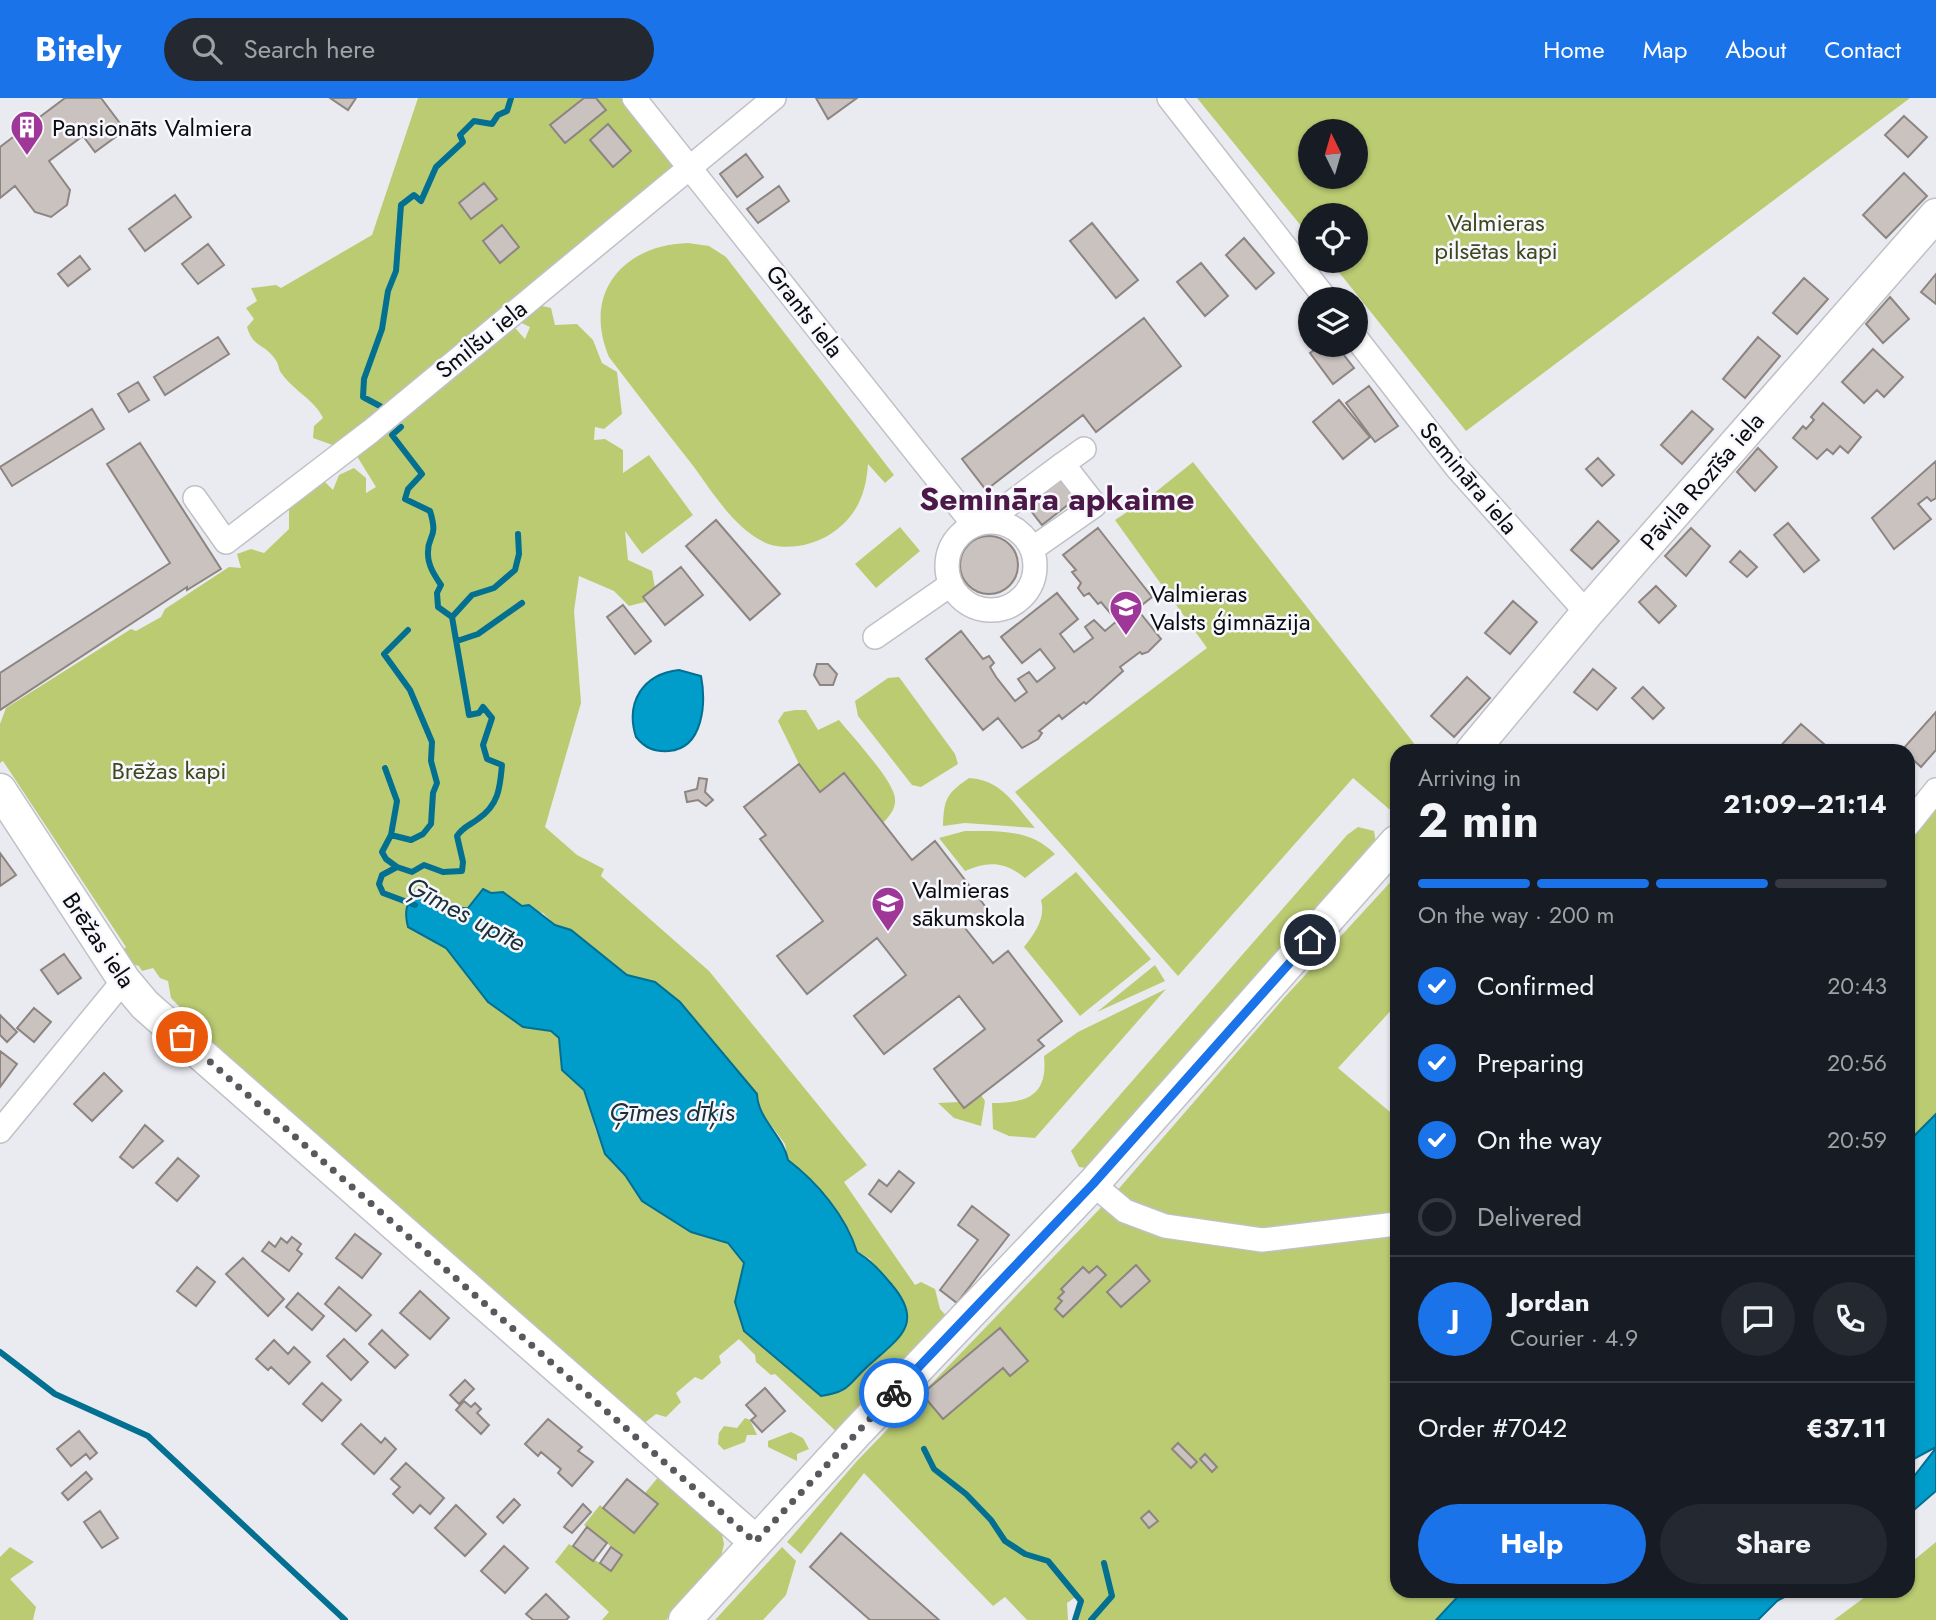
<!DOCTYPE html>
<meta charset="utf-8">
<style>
body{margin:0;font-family:Jost,sans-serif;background:#242831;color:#f1f3f6;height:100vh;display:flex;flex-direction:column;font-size:26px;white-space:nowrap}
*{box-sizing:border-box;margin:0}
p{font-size:23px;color:#9ea1a6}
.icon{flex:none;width:38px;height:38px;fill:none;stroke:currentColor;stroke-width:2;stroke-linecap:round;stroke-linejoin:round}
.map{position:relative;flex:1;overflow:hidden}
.drawer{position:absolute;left:1390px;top:646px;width:525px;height:854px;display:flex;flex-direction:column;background:#171b24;border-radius:21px;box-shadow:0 2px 5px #0004}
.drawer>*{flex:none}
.needle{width:46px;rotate:355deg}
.tools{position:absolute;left:1298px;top:21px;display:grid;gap:14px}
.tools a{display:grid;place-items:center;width:70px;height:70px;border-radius:50%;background:#171b24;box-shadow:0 2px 5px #0004;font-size:35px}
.pin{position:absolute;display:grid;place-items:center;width:60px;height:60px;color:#fff;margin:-30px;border:4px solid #fff;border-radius:50%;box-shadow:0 2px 7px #0007}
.courier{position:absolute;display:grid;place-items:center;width:70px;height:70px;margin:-35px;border:5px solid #1a73e8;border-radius:50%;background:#fff;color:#222;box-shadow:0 2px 9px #0007}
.summary em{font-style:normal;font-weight:700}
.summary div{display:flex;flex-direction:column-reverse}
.summary{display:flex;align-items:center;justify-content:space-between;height:119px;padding:0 28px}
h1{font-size:46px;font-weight:700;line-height:52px}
.bar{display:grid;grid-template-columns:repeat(4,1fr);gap:10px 7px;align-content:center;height:84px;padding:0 28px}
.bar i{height:9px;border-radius:5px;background:#363941}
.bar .current{background:#1a73e8}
.bar p{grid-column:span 4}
.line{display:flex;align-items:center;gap:18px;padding:0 28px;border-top:2px solid #363941}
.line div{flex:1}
.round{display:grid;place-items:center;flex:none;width:74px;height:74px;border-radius:37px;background:#242831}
ol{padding:0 28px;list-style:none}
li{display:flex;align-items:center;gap:21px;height:77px}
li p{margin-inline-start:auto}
li .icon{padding:7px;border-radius:50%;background:#1a73e8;color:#fff;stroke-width:4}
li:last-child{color:#9ea1a6}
li i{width:38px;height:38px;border:4px solid #363941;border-radius:50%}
.cta{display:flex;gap:14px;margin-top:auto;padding:14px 28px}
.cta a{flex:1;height:80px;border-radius:42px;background:#1a73e8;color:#fff;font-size:28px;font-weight:700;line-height:80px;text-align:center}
.cta a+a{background:#242831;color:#f1f3f6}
header{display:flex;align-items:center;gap:42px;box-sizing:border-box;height:98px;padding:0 35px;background:#1a73e8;color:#fff}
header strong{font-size:33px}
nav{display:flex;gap:38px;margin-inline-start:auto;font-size:24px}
.search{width:490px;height:63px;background:#242831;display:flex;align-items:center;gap:18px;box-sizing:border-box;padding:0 24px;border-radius:38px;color:#9ea1a6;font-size:26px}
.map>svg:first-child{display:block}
.green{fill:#bbcb72;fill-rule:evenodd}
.water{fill:#009cca;stroke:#037092;stroke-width:2}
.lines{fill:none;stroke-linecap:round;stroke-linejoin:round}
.stream{stroke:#037092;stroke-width:6}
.building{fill:#cac2bf;stroke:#8c8582;stroke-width:2}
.street-casing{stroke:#c0c0c7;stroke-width:26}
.secondary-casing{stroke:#c0c0c7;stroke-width:35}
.street{stroke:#fff;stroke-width:23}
.secondary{stroke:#fff;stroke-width:32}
.done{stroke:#59595d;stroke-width:7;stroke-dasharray:0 12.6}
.route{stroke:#1a73e8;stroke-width:9}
.labels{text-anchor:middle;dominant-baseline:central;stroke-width:5;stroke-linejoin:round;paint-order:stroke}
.poi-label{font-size:24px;fill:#0b0b0e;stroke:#f7f7fe;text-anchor:start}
.park-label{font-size:24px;fill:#40471d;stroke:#f7f7fe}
.street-label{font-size:24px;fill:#0b0b0e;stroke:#f7f7fe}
.water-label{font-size:26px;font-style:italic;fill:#1c3039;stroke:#f7f7fe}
.district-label{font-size:32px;font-weight:bold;fill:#4b1847;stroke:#f7f7fe}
</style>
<header>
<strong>Bitely</strong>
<div class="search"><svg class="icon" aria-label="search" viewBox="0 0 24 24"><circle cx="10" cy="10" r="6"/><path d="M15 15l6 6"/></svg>Search here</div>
<nav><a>Home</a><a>Map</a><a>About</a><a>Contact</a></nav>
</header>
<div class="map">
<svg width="1936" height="1522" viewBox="0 0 1936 1522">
<rect width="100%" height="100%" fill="#eaeaf1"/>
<path class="green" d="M418 0H634L691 69 507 221 525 241 530 229 517 223 534 206 551 210 555 227 577 226 593 242 602 265 617 274 622 316 604 331 595 329 594 342 605 341 623 352V375L649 357 693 417 642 456 625 433 628 462 652 473 656 496 645 504 629 508 614 493 579 478 574 513 581 605 545 729 577 757 604 771 601 778 709 873 867 1067 844 1084 915 1187 921 1184 935 1191 940 1211 952 1224 840 1337 775 1276 771 1277 756 1264 755 1257 739 1241 719 1258 721 1265 702 1282 695 1279 676 1295 681 1304 666 1319 656 1316 638 1330 246 978 171 900 168 883 160 880 153 870 142 873 139 868 126 865 120 854 126 849 3 663 0 665V626L6 610 131 531 136 533 161 519 165 511 229 469 241 470 237 456 251 451 264 455 289 431V411L312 385 325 384 333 392 339 377 354 370 366 380V395L376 389 355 355 313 340 314 328 323 320C315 302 294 293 282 276 278 272 279 265 275 261 265 246 253 250 247 229L254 221 246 210 257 203 251 190 276 187 281 190 372 137ZM416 793C439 796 455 811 479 813L491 795 503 794 523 812 543 815 555 827 571 832 627 877 655 884 680 904 785 1046 788 1062C817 1084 846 1118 857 1154L872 1162 691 1134 642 1103 625 1077 605 1056 595 1030 587 993 561 966 559 940 551 933 523 929 488 904 446 850 431 841Z
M1197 0H1910L1466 333 1330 163H1356V117H1311V140ZM1356 33V79H1311V33Z
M688 145 709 148 726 159 894 377 885 385 868 366C866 397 856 420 829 437 811 448 781 454 762 443 733 428 713 395 694 369 665 332 637 296 609 259 582 195 623 147 688 145Z
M1193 364 1420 653H1396V712L1389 711 1353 680 1178 878 1015 694 1207 550 1115 422 1147 401Z
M900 429 920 453 876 490 855 466Z
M899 579 955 656 958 666 921 689 912 687 858 618 855 603 888 580Z
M795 612H806L818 632 839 622C851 637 895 684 895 701 896 711 889 718 883 725L845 676 820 694 799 666 778 623 784 614Z
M969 680C1002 682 1014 706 1035 730L965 725 943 728C944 701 946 696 969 680Z
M1936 690V1016L1908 1044V726Z
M1358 729 1374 733 1376 745 1086 1070 1079 1069 1071 1053 1347 737Z
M965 733C999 733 1030 731 1055 756L1025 780C1005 763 987 763 965 773L939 740Z
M1076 774 1151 861 1080 918 1024 849C1035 835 1046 820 1041 802Z
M1396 778V907L1338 970 1396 1019V1493H1463L1436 1522H1075L1081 1503 1077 1498 1067 1505 1068 1522H1027L1005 1499 993 1508 864 1375 801 1456 787 1444 857 1363 1115 1095 1284 900Z
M1155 867 1165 883 1097 914Z
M1166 891 1035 1040 1009 1038 993 1031 992 1005C1028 1005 1048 997 1044 958L1078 934Z
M981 997 985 1003 981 1028 954 1020 938 1005 959 1004 965 1010Z
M745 1320 750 1322 757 1337H747L745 1344 724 1352 718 1346 719 1335 724 1328 737 1330Z
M791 1334 803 1340 809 1351 797 1356V1363L768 1349V1343Z
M660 1377 721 1432 724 1446 719 1468 666 1522H602L609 1514 555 1464 569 1446 611 1472 622 1457 584 1427 600 1407 634 1435 645 1395Z
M1936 1444V1522H1834L1873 1493H1908V1467Z
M10 1449 34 1464 10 1481 36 1509 33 1522H0V1459Z
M782 1449 796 1463 786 1497 763 1522H715Z"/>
<path class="water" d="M679 572 701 578C706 604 704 650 669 653 654 654 645 650 636 639 625 604 643 576 679 572Z
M483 791 491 795 503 794 522 808 529 807 555 827 571 832 627 877 655 884 680 904 757 996C758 1022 783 1037 788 1062 817 1084 846 1118 857 1154 872 1163 881 1174 892 1187 925 1226 899 1240 868 1268 848 1286 850 1294 821 1298L744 1233 735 1204 744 1165 728 1145 691 1134 642 1103 625 1077 605 1056 584 992 562 972 559 940 551 933 523 929 488 904 446 850 408 829C404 814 406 805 416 793 435 796 453 812 468 810Z
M1936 1016V1349L1908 1364V1044Z
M1936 1350V1393L1908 1417V1386Z
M1463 1493H1796L1777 1503 1758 1522H1436Z"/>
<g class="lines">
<path class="stream" d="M380 308 363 299 364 281 382 231 388 193 396 173 401 107 414 97 421 103 436 69 463 44 460 37 474 23 492 26 498 17 507 13 511 0
M401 329 392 337 422 376 408 391 405 401 430 413C439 442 427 436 428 456 428 468 435 478 441 487L437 495 438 509 452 519 469 617 479 615 483 609 492 620 483 647 487 661 502 667C500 689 499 707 478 721 469 728 464 728 457 738L463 764 462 773 443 774 424 767 412 774 397 769 382 777 379 786 383 795 415 807
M452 519 472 497 494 490 515 472 519 456 518 436
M457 543 478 536 522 505
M385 670 397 703 391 737
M397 769 386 761 382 754 391 737 411 742 423 736 431 726 433 695 437 685 431 663 432 644 410 592 384 556 408 532
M0 1254 55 1296 148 1338 345 1522
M924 1351 934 1371 966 1396 991 1422 1005 1443 1025 1456 1048 1463 1081 1503 1075 1522
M1091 1522 1112 1498 1104 1465"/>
</g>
<path class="building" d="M65 0H101L125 32 95 54 83 38 49 63 70 92 67 107 51 119 35 114 15 88 0 100V49Z
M330 0H356L348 12Z
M584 0H596L606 12 565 45 550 27Z
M816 0H857L828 21Z
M1904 18 1927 39 1908 59 1885 37Z
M608 26 631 53 613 69 590 42Z
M746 56 763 79 737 99 720 76Z
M1904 75 1927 98 1886 140 1863 117Z
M484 85 497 101 471 121 459 105Z
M779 88 789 103 758 125 747 111Z
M175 97 191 119 145 153 129 131Z
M1092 125 1138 182 1116 200 1070 143Z
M502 127 519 149 500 165 483 143Z
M1244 140 1274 175 1256 191 1226 157Z
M208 146 224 167 198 186 182 166Z
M80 158 90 171 68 188 58 176Z
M1201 165 1228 198 1205 218 1177 184Z
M1936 176V206L1921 194Z
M1804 180 1828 201 1797 236 1773 215Z
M1890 199 1909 221 1883 245 1866 226Z
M1144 220 1181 268 1096 334 1083 317 986 392 962 361Z
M218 239 229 256 165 297 154 279Z
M1758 239 1780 258 1745 300 1723 281Z
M1321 247H1336L1354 270 1333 286 1310 255Z
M1873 251 1903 279 1884 299 1877 292 1864 305 1842 284Z
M138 284 149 302 129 314 118 296Z
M1369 288 1398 328 1375 344 1346 305Z
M1339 302 1370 339 1343 361 1313 324Z
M1823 305 1861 339 1848 355 1840 348 1833 356 1827 351 1817 361 1793 340 1803 328 1806 331 1814 322 1811 319Z
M92 311 104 331 12 388 0 369Z
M1692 313 1713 331 1682 366 1661 347Z
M140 345 221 471 187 492V489L0 612V575L170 465 107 366Z
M1758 350 1777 369 1755 393 1737 374Z
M1598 360 1614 377 1602 388 1586 371Z
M1936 363V400L1931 403 1927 399 1918 406 1931 421 1894 451 1872 420Z
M1065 372 1083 395 1042 427 1024 404Z
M716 422 780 496 750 522 686 448Z
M1598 423 1619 443 1592 471 1571 452Z
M1788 425 1819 462 1804 474 1774 437Z
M1098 430 1152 499 1137 511 1161 541 1148 554 1142 556 1140 554 1120 569 1123 573 1086 606 1084 604 1062 621 1059 617 1039 633 1042 635 1038 641 1022 650 998 620 983 632 926 561 961 533 983 561 989 558 994 565 990 569 996 579 1015 603 1027 594 1018 581 1029 574 1037 584 1055 570 1040 551 1022 565 1001 539 1057 495 1078 521 1060 536 1074 554 1093 540 1085 529 1094 522 1105 533 1117 523 1101 504 1098 506 1089 495 1084 498 1078 490 1081 485 1072 474 1076 472 1063 457Z
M1691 430 1710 448 1686 478 1665 458Z
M960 467a29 29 0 1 1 58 0a29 29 0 1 1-58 0Z
M1740 453 1757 469 1747 479 1730 464Z
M681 469 703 497 665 527 643 499Z
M1656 488 1676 508 1659 525 1639 504Z
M1513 503 1537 524 1510 556 1485 535Z
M623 507 651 543 635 556 607 519Z
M817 566H828L837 576 833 587H820L814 577Z
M1593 571 1616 590 1597 612 1574 594Z
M1467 579 1490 600 1454 639 1431 618Z
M1643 589 1664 610 1653 621 1632 600Z
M1936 614V652L1921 669 1908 657V653L1902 652Z
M1801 626 1832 653H1776Z
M799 666 820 694 844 675 912 762 935 743 988 812 965 830 993 865 1008 853 1062 923 1038 942 1044 948 964 1010 934 971 985 931 959 898 884 956 854 918 906 877 877 840 807 896 777 858 823 823 760 741 766 737 744 709Z
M699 680 707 681 705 694 713 702 706 708 698 702 687 704 685 694 697 691Z
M0 755 16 777 0 788Z
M64 856 81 880 58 896 41 872Z
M34 910 51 924 34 944 17 930Z
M0 917 17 934 7 944 0 937Z
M0 953 17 966 0 989Z
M104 975 122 993 92 1023 74 1006Z
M145 1027 163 1043 133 1070 120 1059Z
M178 1060 199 1078 177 1103 156 1085Z
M899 1073 914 1085 891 1114 869 1096 879 1082 887 1088Z
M972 1108 1009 1137 957 1205 940 1192 978 1142 958 1127Z
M355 1136 381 1156 362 1180 336 1160Z
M292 1139 301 1146 297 1152 302 1156 289 1173 262 1153 269 1144 275 1149 281 1140 287 1145Z
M243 1160 284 1201 268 1218 226 1176Z
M1136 1167 1150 1183 1121 1209 1107 1194Z
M1097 1168 1106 1177 1063 1219 1055 1211 1062 1203 1058 1200 1064 1194 1061 1191 1083 1169 1089 1175Z
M197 1169 215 1184 196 1208 177 1193Z
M339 1189 371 1217 356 1233 325 1206Z
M420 1193 449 1220 430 1241 400 1215Z
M298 1195 324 1218 312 1232 286 1209Z
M1000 1230 1028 1263 1010 1278 1003 1270 943 1321 922 1296Z
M382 1232 408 1257 395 1270 369 1246Z
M344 1241 368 1264 351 1282 327 1258Z
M274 1242 288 1256 294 1249 310 1264 289 1286 271 1269 268 1272 256 1261Z
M465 1282 474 1291 459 1306 450 1297Z
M322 1285 341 1302 322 1323 303 1306Z
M765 1290 785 1313 762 1334 751 1322 756 1318 746 1307Z
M464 1303 471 1309 475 1305 481 1311 477 1315 489 1327 481 1336 456 1312Z
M548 1321 582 1349 578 1353 593 1364 572 1388 558 1375 561 1371 541 1354 538 1358 525 1346Z
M361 1326 381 1345 385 1340 396 1351 374 1376 342 1346Z
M79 1333 97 1355 90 1361 86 1356 71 1368 57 1351Z
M1178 1345 1197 1364 1191 1370 1172 1351Z
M1205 1356 1217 1369 1212 1374 1200 1361Z
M406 1365 444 1400 430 1416 420 1407 413 1415 393 1396 400 1389 391 1381Z
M86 1374 92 1381 68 1402 62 1395Z
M627 1381 658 1406 634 1435 603 1410Z
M514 1401 520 1407 503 1425 497 1419Z
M583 1406 591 1414 572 1435 564 1429Z
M456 1407 486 1436 465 1458 435 1430Z
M100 1413 118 1440 102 1450 84 1424Z
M1149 1413 1158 1423 1149 1430 1141 1420Z
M587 1429 607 1445 593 1463 573 1448Z
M841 1435 939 1522H870L810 1469Z
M504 1448 528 1470 505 1495 481 1473Z
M611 1449 622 1457 611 1473 600 1465Z
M546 1496 569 1519 566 1522H533L526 1516Z"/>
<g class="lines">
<defs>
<path id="street" d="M634 0 974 427
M1169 0 1326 201
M1356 240 1457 370 1587 515
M1063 366 1084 351
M195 400 226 444 371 333 774 0
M987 423 1063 366 1095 407 1032 451
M947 468a44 44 0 1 1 88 0a44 44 0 1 1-88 0Z
M875 539 950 487
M1908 727 1936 692
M0 1033 124 882
M1093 1086 1125 1113 1165 1128 1262 1142 1396 1126"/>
<path id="secondary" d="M1472 653 1587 515 1936 117
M0 692 124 882 145 907 756 1444
M685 1522 855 1336 1093 1086 1396 744"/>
</defs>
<use href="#street" class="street-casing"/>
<use href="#secondary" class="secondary-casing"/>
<use href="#street" class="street"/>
<use href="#secondary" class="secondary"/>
</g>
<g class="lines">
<path class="done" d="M182 939 755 1444 894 1295"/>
<path class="route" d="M894 1295 1093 1086 1310 842"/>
</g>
<defs>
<symbol id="building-pin" viewBox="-11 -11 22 30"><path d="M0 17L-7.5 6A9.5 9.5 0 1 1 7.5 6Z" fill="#9f3799" stroke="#f7f7fe"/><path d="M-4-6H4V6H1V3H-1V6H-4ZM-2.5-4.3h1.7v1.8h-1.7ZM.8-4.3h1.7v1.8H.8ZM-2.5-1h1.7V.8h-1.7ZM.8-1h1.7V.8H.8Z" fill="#fff"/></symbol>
<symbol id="school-pin" viewBox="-11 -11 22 30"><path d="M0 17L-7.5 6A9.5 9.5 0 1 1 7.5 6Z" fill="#9f3799" stroke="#f7f7fe"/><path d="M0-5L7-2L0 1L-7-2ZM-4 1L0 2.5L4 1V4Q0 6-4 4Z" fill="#fff"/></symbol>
</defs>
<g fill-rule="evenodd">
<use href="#building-pin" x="8" y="10" width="38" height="52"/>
<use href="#school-pin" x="1107" y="490" width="38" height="52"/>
<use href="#school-pin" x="869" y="786" width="38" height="52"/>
</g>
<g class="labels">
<g class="poi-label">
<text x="52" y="29">Pansionāts Valmiera</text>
<text x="1150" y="495">Valmieras<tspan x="1150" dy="28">Valsts ģimnāzija</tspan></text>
<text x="912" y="791">Valmieras<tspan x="912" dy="28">sākumskola</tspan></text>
</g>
<g class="park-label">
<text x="1496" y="124">Valmieras<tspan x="1496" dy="28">pilsētas kapi</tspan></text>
<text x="169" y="672">Brēžas kapi</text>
</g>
<g class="street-label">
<text transform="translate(805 213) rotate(52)">Grants iela</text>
<text transform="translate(481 241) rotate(-39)">Smilšu iela</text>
<text transform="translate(1469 380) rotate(50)">Semināra iela</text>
<text transform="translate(1702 383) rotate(-49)">Pāvila Rozīša iela</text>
<text transform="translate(99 842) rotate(56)">Brēžas iela</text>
</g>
<g class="water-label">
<text transform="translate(466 816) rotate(28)">Ģīmes upīte</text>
<text x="672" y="1014">Ģīmes dīķis</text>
</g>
<g class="district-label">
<text x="1057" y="401">Semināra apkaime</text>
</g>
</g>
</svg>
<div class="tools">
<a><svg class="needle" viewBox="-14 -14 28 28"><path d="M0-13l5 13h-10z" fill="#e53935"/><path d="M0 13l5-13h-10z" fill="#9ea1a6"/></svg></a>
<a><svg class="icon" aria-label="locate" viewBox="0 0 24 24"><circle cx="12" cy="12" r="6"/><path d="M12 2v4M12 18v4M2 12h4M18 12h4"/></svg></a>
<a><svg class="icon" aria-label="layers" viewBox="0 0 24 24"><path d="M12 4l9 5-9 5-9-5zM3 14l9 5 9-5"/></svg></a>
</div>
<div class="pin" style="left:182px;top:939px;background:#ea580c"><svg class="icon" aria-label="bag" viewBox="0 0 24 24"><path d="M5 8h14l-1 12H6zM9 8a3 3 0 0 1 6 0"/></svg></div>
<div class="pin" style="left:1310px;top:842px;background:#1f2937"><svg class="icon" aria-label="home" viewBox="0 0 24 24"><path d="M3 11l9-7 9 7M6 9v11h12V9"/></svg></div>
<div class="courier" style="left:894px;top:1295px"><svg class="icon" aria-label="bike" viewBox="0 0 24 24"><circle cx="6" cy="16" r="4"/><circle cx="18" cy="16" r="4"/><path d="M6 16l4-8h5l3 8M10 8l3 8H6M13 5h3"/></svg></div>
<section class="drawer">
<div class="summary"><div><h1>2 min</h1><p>Arriving in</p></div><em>21:09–21:14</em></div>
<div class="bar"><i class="current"></i><i class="current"></i><i class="current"></i><i></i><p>On the way · 200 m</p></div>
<ol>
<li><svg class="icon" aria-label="check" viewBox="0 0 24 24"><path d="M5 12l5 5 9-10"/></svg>Confirmed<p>20:43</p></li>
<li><svg class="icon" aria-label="check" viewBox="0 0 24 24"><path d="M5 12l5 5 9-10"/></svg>Preparing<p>20:56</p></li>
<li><svg class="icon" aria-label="check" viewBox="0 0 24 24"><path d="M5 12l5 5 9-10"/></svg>On the way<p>20:59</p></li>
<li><i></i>Delivered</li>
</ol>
<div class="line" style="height:126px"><b class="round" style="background:#1a73e8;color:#fff">J</b><div><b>Jordan</b><p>Courier · 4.9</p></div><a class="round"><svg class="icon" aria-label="chat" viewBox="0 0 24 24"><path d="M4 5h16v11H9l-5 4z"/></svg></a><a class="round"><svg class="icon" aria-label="phone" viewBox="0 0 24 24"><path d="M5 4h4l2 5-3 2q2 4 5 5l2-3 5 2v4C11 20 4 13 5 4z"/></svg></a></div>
<div class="line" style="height:91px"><div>Order #7042</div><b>€37.11</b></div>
<div class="cta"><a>Help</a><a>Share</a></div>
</section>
</div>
